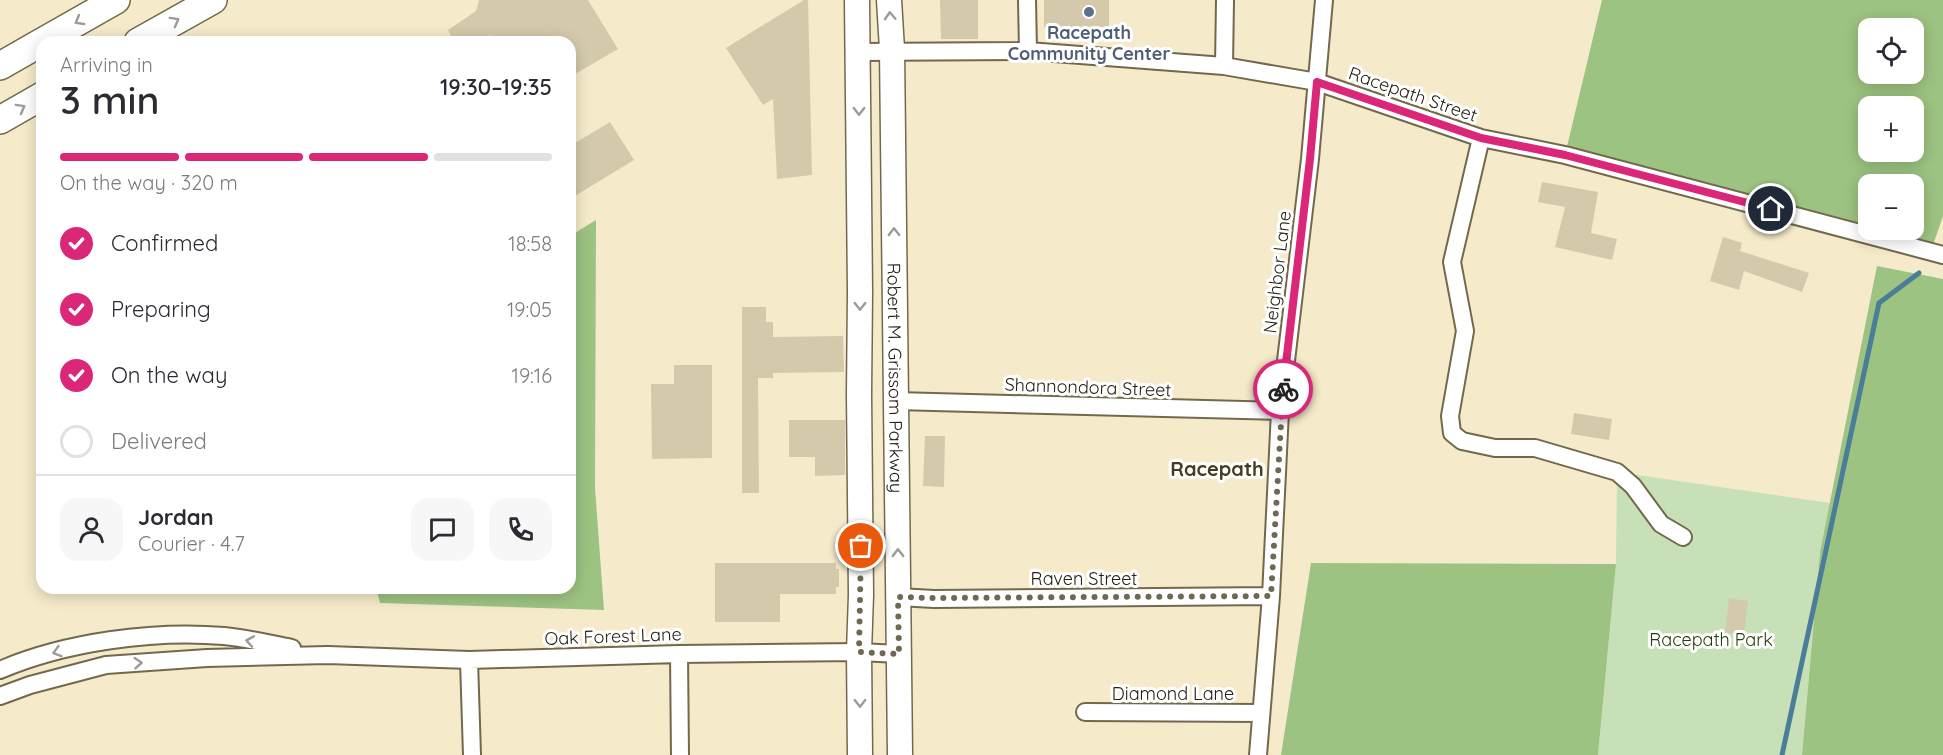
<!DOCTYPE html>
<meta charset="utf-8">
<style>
body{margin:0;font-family:Quicksand,sans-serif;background:#f7f7f7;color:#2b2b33;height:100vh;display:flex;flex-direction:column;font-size:22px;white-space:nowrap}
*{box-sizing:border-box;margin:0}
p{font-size:20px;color:#7c7c81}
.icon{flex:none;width:33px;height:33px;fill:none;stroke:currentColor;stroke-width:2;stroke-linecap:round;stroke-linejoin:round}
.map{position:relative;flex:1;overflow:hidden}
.drawer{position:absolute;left:36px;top:36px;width:540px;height:558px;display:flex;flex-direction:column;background:#fff;border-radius:18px;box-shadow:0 3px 15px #0003}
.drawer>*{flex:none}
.buttons{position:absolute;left:1858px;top:18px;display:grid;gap:12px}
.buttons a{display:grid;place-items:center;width:66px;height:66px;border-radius:12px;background:#fff;box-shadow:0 3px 15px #0003;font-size:30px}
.pin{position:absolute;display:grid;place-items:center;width:51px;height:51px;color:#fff;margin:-26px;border:3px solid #fff;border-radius:50%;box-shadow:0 2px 6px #0007}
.courier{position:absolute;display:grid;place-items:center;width:60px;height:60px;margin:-30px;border:4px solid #db2777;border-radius:50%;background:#fff;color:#222;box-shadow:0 2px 8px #0007}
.headline em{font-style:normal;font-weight:600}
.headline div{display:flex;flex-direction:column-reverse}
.headline{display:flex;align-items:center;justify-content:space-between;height:102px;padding:0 24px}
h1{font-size:39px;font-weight:600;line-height:45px}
.bar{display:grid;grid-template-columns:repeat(4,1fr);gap:9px 6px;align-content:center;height:72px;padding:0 24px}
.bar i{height:8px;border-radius:4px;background:#e1e1e2}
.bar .active{background:#db2777}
.bar p{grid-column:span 4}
.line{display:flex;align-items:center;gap:15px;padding:0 24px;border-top:2px solid #e1e1e2}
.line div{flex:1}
.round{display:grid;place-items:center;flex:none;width:63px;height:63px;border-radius:18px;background:#f7f7f7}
ol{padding:0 24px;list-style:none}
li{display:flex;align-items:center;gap:18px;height:66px}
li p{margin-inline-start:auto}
li .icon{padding:6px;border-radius:50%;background:#db2777;color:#fff;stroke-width:4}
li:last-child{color:#7c7c81}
li i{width:33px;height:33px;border:3px solid #e1e1e2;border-radius:50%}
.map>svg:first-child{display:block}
.green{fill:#c8e0b8}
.forest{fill:#9dc382;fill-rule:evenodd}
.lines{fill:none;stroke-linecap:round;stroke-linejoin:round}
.stream{stroke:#497d98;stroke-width:5}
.building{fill:#d4caab}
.street-casing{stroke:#72694d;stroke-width:20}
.secondary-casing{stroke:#72694d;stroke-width:27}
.primary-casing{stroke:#72694d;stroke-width:30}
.street{stroke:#fff;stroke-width:16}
.secondary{stroke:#fff;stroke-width:24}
.primary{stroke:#fff;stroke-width:27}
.oneway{stroke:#9d9b96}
.done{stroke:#6e6855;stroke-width:6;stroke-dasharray:0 10.8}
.route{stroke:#db2777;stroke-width:8}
.service-dot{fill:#5c6f8a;stroke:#fff;stroke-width:2}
.labels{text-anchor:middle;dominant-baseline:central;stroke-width:6;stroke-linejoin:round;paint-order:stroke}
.service-label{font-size:18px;font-weight:bold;fill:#4e5e75;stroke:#fff}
.street-label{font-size:18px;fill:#252116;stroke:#fff}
.park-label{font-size:18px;fill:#243c0e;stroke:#fff}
.neighbourhood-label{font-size:20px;font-weight:bold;fill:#453c21;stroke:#fff}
</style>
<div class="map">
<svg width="1943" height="755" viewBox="0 0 1943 755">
<rect width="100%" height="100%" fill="#f5ebcb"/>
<path class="green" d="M1617 472 1830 503 1820 552 1802 755H1598L1616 564Z"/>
<path class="forest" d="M1602 0H1943V216L1931 251 1565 155ZM1869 28H1914V74H1869ZM1869 106H1914V152H1869ZM1869 184H1914V230H1869Z
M596 220 595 488 604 610 380 603 376 588H570V236Z
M1877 266 1943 279V755H1802L1820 552Z
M1311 563 1616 564 1598 755H1281Z"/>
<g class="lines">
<path class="stream" d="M1782 755 1879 303 1919 273"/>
</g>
<path class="building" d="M479 0H588L618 49 570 77V42H494L490 35 477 42H454L448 30 476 11Z
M804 0H808L812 175 777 179 773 99 763 105 726 48Z
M940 0H978V39H941Z
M1044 0H1109V27L1044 28Z
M610 122 634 160 570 199V146Z
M1542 182 1598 192 1591 233 1617 239 1612 260 1555 247 1565 207 1538 202Z
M1723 237 1742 243 1740 251 1809 273 1802 292 1744 271 1739 290 1710 281Z
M742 307H766V322H773V337L843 336 844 372 773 373V378H758L759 493H742Z
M674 365H712V458L652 459 651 384H674Z
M1574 413 1612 419 1609 440 1571 434Z
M789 420H845V475L815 476V457H789Z
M925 436H945L944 487 923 486Z
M715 563H836V569H839V587H836V594H780V622H715Z
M1729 598 1748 601 1744 635 1725 632Z"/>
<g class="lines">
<defs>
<path id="street" d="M1027 0 1028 51
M858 52 1028 51 1224 66 1317 82 1481 138 1565 155 1943 255
M1224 66 1225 0
M1481 138 1452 262 1465 331 1450 416 1452 433 1462 441 1495 448H1535L1617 472 1633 486 1661 524 1683 537
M896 401 1280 411
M898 597 934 599 1271 596
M679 654 680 755
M469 660 472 755
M0 670C65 642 154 630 224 636 247 638 270 644 292 648
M0 696 30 685 106 665 207 658 328 655 469 660 679 654 859 652 899 654
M1085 712 1261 713
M1258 755 1271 596 1280 411 1310 159 1324 0"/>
<g id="secondary">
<path d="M857 0 860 292 859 394 861 595 859 652 860 755"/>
<path id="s1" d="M889 0 892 49 900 755"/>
</g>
<path id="primary" d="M42 42 116 0
M138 42 213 0
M0 66 42 42
M0 120 42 96"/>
</defs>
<use href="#street" class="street-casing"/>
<use href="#secondary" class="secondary-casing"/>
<use href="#primary" class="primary-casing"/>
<use href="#street" class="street"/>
<use href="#secondary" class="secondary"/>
<use href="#primary" class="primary"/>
</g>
<defs><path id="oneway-chevron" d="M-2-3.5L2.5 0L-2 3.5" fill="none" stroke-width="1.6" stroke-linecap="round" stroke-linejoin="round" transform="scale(1.5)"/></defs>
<g class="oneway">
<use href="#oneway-chevron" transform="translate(890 16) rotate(-93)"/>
<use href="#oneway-chevron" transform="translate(79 21) rotate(150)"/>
<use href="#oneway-chevron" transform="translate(175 21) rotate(-29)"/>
<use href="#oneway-chevron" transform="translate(21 108) rotate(-29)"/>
<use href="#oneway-chevron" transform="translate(859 111) rotate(90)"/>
<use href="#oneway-chevron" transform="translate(894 232) rotate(-91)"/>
<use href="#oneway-chevron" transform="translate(860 306) rotate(90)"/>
<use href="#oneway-chevron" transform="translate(898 553) rotate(-91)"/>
<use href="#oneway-chevron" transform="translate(250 641) rotate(-170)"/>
<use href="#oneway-chevron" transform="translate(57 652) rotate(164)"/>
<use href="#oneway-chevron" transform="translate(138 663) rotate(-4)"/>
<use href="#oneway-chevron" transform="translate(860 703) rotate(89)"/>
</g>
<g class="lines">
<path class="done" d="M861 546 859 652 899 654 898 597 934 598 1271 596 1283 389"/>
<path class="route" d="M1283 389 1310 159 1317 82 1481 138 1565 155 1771 209"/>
</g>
<circle class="service-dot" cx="1089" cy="12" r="6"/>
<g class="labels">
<g class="service-label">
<text x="1089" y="32">Racepath<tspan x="1089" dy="21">Community Center</tspan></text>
</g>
<g class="street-label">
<text transform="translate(1413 94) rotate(19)">Racepath Street</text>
<text transform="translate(1277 272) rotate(-83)">Neighbor Lane</text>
<text stroke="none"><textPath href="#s1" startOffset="378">Robert M. Grissom Parkway</textPath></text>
<text transform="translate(1088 387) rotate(2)">Shannondora Street</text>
<text x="1084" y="578">Raven Street</text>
<text transform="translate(613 636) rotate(-2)">Oak Forest Lane</text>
<text x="1173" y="693">Diamond Lane</text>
</g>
<g class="park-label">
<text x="1711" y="639">Racepath Park</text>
</g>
<g class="neighbourhood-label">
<text x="1217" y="468">Racepath</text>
</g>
</g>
</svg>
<div class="buttons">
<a><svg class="icon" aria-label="locate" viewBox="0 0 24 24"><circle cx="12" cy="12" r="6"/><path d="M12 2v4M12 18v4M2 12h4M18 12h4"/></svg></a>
<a>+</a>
<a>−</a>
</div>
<div class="pin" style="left:861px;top:546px;background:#ea580c"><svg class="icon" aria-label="bag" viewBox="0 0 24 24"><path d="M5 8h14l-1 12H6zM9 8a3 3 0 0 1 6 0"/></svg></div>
<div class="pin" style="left:1771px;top:209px;background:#1f2937"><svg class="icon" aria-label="home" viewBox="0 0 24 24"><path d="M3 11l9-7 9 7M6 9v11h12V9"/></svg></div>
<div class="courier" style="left:1283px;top:389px"><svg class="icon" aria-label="bike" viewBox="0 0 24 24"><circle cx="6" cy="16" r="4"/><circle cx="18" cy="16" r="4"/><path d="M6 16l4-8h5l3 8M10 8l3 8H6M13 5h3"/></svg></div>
<section class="drawer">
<div class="headline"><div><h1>3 min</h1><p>Arriving in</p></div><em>19:30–19:35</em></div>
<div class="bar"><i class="active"></i><i class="active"></i><i class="active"></i><i></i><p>On the way · 320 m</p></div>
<ol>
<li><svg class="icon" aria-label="check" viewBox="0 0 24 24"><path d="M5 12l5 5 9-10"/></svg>Confirmed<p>18:58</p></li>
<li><svg class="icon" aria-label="check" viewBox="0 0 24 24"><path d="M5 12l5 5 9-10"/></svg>Preparing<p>19:05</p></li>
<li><svg class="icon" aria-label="check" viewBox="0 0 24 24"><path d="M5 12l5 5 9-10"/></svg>On the way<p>19:16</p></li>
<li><i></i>Delivered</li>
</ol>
<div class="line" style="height:108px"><a class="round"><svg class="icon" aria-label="person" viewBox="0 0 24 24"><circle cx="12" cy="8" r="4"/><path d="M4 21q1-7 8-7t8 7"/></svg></a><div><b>Jordan</b><p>Courier · 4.7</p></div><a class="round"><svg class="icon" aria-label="chat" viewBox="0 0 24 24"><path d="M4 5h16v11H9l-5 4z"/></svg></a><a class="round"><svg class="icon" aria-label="phone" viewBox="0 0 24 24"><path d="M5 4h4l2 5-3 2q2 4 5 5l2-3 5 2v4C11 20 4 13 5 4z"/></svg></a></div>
</section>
</div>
